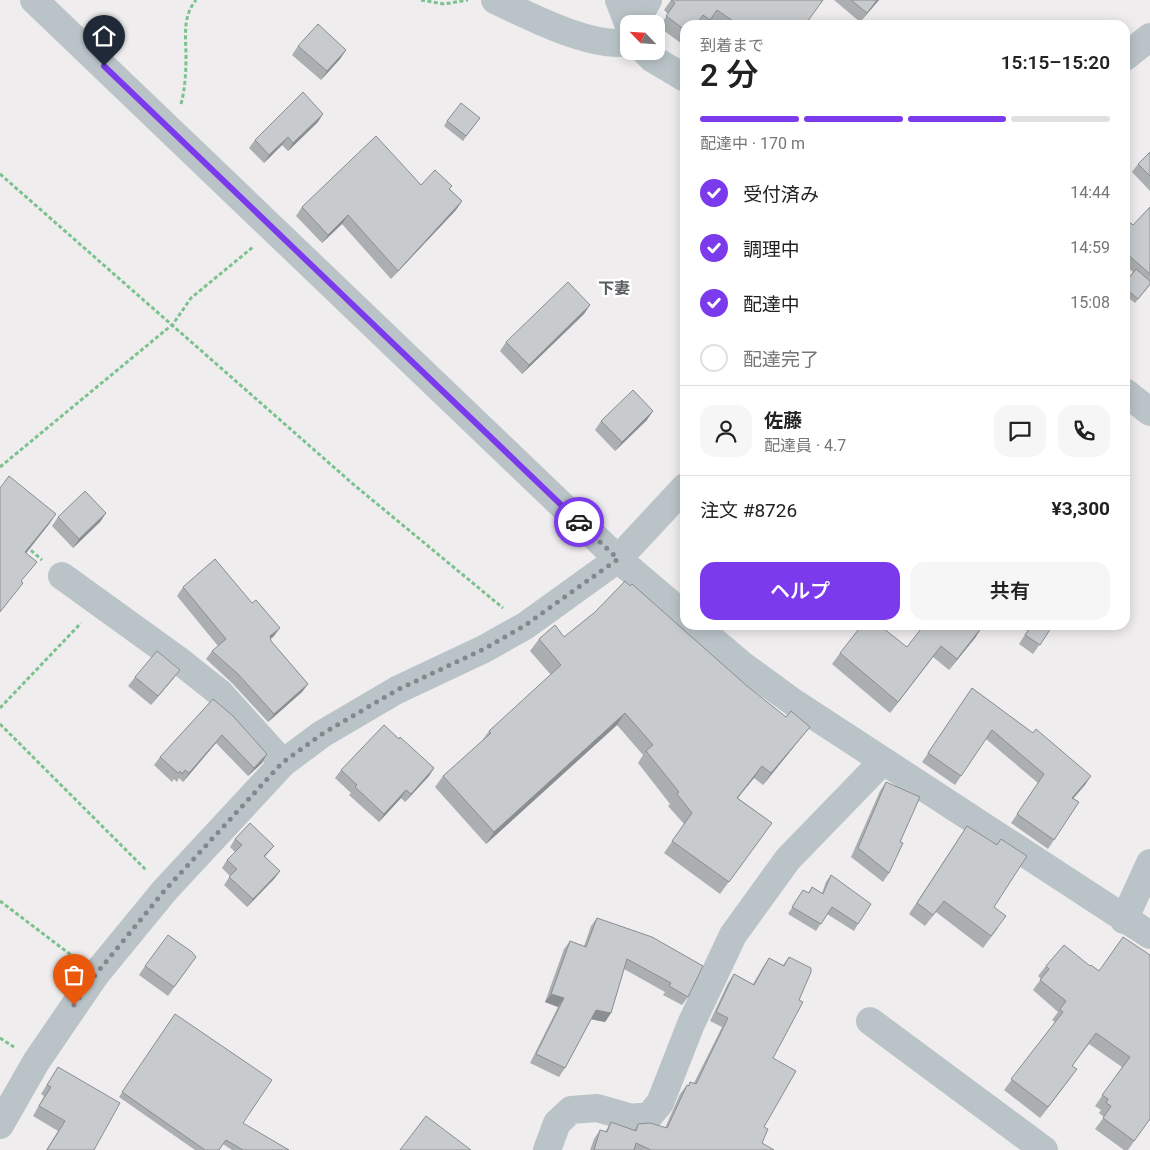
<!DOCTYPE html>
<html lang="ja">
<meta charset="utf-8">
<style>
body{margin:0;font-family:Roboto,"Noto Sans JP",sans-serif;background:#f6f6f6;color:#222;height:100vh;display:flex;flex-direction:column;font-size:19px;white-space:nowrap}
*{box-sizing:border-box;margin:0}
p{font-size:16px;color:#767676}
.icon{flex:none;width:28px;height:28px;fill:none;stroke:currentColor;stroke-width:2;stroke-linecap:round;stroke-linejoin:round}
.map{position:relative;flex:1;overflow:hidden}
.drawer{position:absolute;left:680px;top:20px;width:450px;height:610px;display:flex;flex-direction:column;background:#fff;border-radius:15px;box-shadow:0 2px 12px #0003}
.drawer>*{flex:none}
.needle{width:32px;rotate:295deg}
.fabs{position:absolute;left:620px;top:15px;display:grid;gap:10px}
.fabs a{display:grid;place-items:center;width:45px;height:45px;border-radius:10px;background:#fff;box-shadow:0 2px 12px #0003;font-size:25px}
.pin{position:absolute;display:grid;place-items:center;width:42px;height:42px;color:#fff;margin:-51px -21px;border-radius:50% 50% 50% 0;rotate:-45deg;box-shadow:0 0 5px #0007}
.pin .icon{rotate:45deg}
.courier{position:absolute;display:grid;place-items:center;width:50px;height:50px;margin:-25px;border:4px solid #7c3aed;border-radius:50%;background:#fff;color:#222;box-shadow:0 1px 6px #0007}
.summary em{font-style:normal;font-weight:600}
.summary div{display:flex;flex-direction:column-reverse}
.summary{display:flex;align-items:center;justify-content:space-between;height:85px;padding:0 20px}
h1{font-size:32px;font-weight:600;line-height:38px}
.bar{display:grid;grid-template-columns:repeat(4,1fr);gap:8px 5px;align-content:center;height:60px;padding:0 20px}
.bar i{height:6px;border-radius:4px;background:#e0e0e0}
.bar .selected{background:#7c3aed}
.bar p{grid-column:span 4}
.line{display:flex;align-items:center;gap:12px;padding:0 20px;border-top:1px solid #e0e0e0}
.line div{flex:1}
.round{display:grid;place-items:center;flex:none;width:52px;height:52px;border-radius:15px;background:#f6f6f6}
ol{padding:0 20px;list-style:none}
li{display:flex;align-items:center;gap:15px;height:55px}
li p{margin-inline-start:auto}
li .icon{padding:5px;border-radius:50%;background:#7c3aed;color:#fff;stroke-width:4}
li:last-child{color:#767676}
li i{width:28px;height:28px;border:2px solid #e0e0e0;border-radius:50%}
.button{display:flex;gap:10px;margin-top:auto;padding:10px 20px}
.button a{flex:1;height:58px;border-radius:15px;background:#7c3aed;color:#fff;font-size:20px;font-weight:600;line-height:58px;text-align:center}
.button a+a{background:#f6f6f6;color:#222}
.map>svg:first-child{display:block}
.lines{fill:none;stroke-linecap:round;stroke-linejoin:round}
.path{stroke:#7cc291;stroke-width:3;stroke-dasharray:4 2.5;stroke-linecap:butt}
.minor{stroke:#bac4c8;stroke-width:28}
.wall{fill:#abafb1}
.shaded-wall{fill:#8b8e90}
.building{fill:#c7cbce;stroke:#8b8e90}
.done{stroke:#82898c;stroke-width:5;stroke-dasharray:0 9}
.route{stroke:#7c3aed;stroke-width:6}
.labels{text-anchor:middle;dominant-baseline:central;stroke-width:5;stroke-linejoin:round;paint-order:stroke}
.neighbourhood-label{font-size:16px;font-weight:bold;fill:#5a5e61;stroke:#fff}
</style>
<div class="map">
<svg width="1150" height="1150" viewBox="0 0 1150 1150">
<rect width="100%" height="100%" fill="#efeded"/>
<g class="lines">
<path class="path" d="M421 0 444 4 468 0
M181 104C185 89 186 73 186 57 186 37 182 17 196 0
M0 174 353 484 503 608
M0 467 173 324 191 298 253 247
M26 546 42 560
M0 708 81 623
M0 724 147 871
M0 901 75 958
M0 1038 14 1047"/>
<path class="minor" d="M34 0 618 559 685 616
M495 0C529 16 592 49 629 42
M619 0 629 26
M638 24 640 14 648 0
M645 51 653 59 685 78
M1125 57 1150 37
M1125 392 1150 412
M62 576 177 659 220 693 283 763
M695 625 741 664 793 702 1150 935
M1124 920 1150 863
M870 1021 1044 1150
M0 1125 36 1062 96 974 165 890 283 763 322 734 397 690 484 649 525 626 618 559 685 487
M547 1150 557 1123 571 1110 597 1108 632 1118 650 1115 660 1103 691 1024 733 935 788 859 883 761"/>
</g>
<path class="wall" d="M671 0 805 25H716L710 20 706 25H685V40L682 44 659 27 668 14 664 10Z
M834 0H879L860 22Z
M298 46 346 50 340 59 321 80 292 55Z
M480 118 463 141 444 126 447 121Z
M318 122 288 151 282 145 264 163 249 148 255 140Z
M1150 152V191L1132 172 1138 164Z
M421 185 450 189 462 201 456 210 391 279 342 224 322 243 296 216 302 207Z
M1150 207V285L1135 303 1125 295V283L1133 272 1125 265V219L1133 225Z
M584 314 522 374 500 351 506 342Z
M647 420 615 451 595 430 601 421Z
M106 513 100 522 73 548 52 526 58 517Z
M630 586 747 686 786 717 810 727 801 738 763 785 754 778 738 798 772 823 720 894 664 853 684 824 668 806 670 804 638 763 643 755 617 725 486 844 435 787 443 776 481 742 489 731 551 675 530 651 539 639 564 637Z
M183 587 274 636 270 639 271 641 308 684 302 692 268 722 232 683 206 659 212 651 218 646 177 596Z
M1031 625H1053L1033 654 1019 644Z
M982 627 975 638 949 670 933 657 890 713 832 664 840 653 907 647Z
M180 670 173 679 151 705 128 686 135 677Z
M972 688 1091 776 1073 798 1079 802 1048 849 1011 823 1038 783 986 739 955 785 922 762Z
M213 699 262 763 248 776 216 743 183 782 179 778 177 782 174 779 172 782 154 765 160 757Z
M399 739 434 768 429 776 405 802 401 798 379 822 349 795 351 793 335 778 341 770Z
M886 782 900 842 889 873 883 882 851 857 880 791Z
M967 826 994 907 998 928 983 948 936 912 925 926 909 914Z
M235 839 274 846 265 857 280 871 274 879 247 907 224 885 230 876 222 868 227 860 235 852 230 847Z
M831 875 858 924 854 931 827 914 816 931 788 914 803 890 808 893 812 887 822 893 826 882Z
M597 918 688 997 682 1005 663 995 665 992 624 969 611 1013 605 1022 591 1019 565 1068 559 1077 530 1063 558 1007 545 1002 564 949 570 941 584 946 591 926Z
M1123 937 1150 1119 1128 1150H1124L1095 1129 1104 1117 1099 1113 1101 1110 1095 1106 1122 1067 1089 1044 1072 1066 1069 1080 1040 1118 1004 1090 1055 1022 1052 1020 1058 1012 1033 990 1041 979 1038 976 1046 966H1090L1099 971Z
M196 957 168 996 139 975 145 966Z
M789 957 773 1058 762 1143 774 1150H590L594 1139 600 1130 605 1132 611 1122 634 1130 638 1124 665 1128 680 1094 687 1085 688 1086 690 1082 694 1083 722 1027 710 1021 728 983 734 974 753 984 763 967 769 958 783 965Z
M175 1014 243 1123 289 1150H232L223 1144 219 1150H195L119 1097Z
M58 1067 94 1150H46L58 1131 33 1116 44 1096 41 1094Z"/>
<path class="shaded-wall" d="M877 0H879L860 22 867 13Z
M346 50 340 59 321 80 327 71Z
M323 114 318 122 288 151 293 143Z
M288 137 282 145 264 163 269 155Z
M462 201 456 210 391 279 398 271Z
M348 215 342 224 322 243 328 235Z
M590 305 584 314 522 374 529 365Z
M653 411 647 420 615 451 622 442Z
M106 513 100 522 73 548 79 539Z
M56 514 50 523 20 561 25 552Z
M982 627 975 638 949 670 957 659Z
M280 628 274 636 264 645 270 636Z
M941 646 933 657 890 713 898 702Z
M180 670 173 679 151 705 158 696Z
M308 684 302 692 268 722 274 714Z
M625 713 617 725 486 844 494 832Z
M810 727 801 738 763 785 771 773Z
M222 735 216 743 183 782 189 773Z
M267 754 262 763 248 776 254 768Z
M762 766 754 778 728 809 737 798Z
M434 768 429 776 405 802 411 794Z
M1091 776 1085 785 1066 807 1072 798Z
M406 790 401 798 379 822 384 814Z
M280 871 274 879 247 907 253 899Z
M551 994 564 998 558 1007 545 1002Z
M596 1010 611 1013 605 1022 590 1019Z
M1077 1069 1069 1080 1040 1118 1048 1107Z"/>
<path class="building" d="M671 0H823L805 25H739L717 10 710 20 703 15 696 25H685V30L666 16 675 3Z
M851 0H877L867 13Z
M318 24 346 50 327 71 298 46Z
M303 92 323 114 293 143 288 137 269 155 255 140Z
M461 103 480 118 466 136 447 121Z
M376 136 421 185 435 170 452 186 449 189 462 201 398 271 348 215 328 235 302 207Z
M1150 152V176L1138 164Z
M1150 207V274L1125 252V219L1133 225Z
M1136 269 1150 281V284L1138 299 1125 288V283Z
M568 282 590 305 529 365 506 342Z
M633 390 653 411 622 442 601 421Z
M9 476 56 514 25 552 37 562 21 581 23 583 0 612V488Z
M85 491 106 513 79 539 58 517Z
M215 559 252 603 256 600 280 628 270 636 271 641 308 684 274 714 238 674 212 651 226 639 183 587Z
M625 581 630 586 632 584 747 686 786 717 791 711 810 727 771 773 762 766 737 798 772 823 729 882 672 841 692 813 677 794 679 792 646 751 653 745 625 713 494 832 443 776 491 733 489 731 561 665 539 639 555 625 564 637 595 612Z
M862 625H879L907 647 924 625H980L982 627 957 659 941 646 898 702 840 653Z
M1032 625H1053L1040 645 1025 635Z
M157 651 180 670 158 696 135 677Z
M972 688 1033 733 1036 729 1091 776 1072 798 1079 802 1054 840 1017 814 1044 774 992 730 961 776 928 753Z
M213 699 233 716 267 754 254 768 222 735 189 773 185 770 182 774 180 771 178 773 160 757Z
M384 725 399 739 400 737 434 768 411 794 406 790 384 814 355 787 357 785 341 770Z
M886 782 920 797 900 842 903 843 889 873 858 848Z
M250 823 274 846 264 856 280 871 253 899 229 877 237 869 227 860 242 845 235 839Z
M967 826 997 845 1001 839 1027 856 994 907 1006 916 991 936 944 901 933 915 917 903Z
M831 875 871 904 858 924 832 907 821 924 792 907 803 890 809 893 812 887 823 894Z
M597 918 652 937 703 966 688 997 669 986 671 983 627 959 611 1013 596 1010 565 1068 536 1054 564 998 551 994 570 941 586 947Z
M168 935 192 952 196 957 174 987 145 966Z
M1123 937 1150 955V1119L1134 1141 1103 1118 1111 1106 1106 1103 1108 1099 1102 1095 1130 1057 1096 1033 1072 1066 1077 1069 1048 1107 1011 1079 1063 1012 1060 1009 1066 1001 1040 980 1049 969 1046 966 1064 945 1090 966 1091 965 1099 971Z
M789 957 811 968V972L799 1000 803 1002 773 1058 796 1071 764 1127 768 1129 762 1143 774 1150H651L636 1143 634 1150H594L600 1130 607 1132 611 1122 636 1131 638 1124 650 1123 667 1128 687 1085 689 1086 690 1082 696 1084 728 1018 716 1012 734 974 754 985 769 958 784 966Z
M175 1014 272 1080 243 1123 289 1150H243L226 1140 219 1150H205L122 1092Z
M58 1067 120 1103 94 1150H47L65 1121 39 1106 51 1087 47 1085Z
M426 1116 471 1150H400Z"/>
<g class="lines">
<path class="done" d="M74 1005 96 974 165 890 282 763 322 734 397 690 484 649 524 626 618 559 579 522"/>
<path class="route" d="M104 66 579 522"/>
</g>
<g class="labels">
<g class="neighbourhood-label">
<text x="614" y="288">下妻</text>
</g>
</g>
</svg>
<div class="fabs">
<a><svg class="needle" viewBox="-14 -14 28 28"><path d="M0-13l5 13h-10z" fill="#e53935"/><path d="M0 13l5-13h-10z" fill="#767676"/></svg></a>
</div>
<div class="pin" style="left:74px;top:1005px;background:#ea580c"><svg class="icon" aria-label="bag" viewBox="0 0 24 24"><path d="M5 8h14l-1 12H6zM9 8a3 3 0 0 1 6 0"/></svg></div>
<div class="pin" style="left:104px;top:66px;background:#1f2937"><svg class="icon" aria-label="home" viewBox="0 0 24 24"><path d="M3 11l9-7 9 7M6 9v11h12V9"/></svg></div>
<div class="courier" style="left:579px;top:522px"><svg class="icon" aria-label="car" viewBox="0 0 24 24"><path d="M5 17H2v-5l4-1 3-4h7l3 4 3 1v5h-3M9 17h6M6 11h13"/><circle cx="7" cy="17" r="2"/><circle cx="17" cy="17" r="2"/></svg></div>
<section class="drawer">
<div class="summary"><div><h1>2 分</h1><p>到着まで</p></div><em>15:15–15:20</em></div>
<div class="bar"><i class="selected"></i><i class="selected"></i><i class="selected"></i><i></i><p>配達中 · 170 m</p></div>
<ol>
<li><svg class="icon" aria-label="check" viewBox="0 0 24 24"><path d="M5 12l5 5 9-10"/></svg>受付済み<p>14:44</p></li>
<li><svg class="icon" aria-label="check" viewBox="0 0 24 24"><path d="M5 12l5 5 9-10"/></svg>調理中<p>14:59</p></li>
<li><svg class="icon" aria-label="check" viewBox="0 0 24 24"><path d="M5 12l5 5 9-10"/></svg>配達中<p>15:08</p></li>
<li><i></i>配達完了</li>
</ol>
<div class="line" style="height:90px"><a class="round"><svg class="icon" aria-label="person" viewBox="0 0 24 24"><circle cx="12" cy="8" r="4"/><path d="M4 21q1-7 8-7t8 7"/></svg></a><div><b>佐藤</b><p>配達員 · 4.7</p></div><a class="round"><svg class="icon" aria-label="chat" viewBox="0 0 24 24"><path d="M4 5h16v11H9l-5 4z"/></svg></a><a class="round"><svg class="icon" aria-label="phone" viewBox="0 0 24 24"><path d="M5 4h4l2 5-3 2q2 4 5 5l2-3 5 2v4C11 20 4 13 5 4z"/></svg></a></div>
<div class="line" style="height:65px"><div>注文 #8726</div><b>¥3,300</b></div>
<div class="button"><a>ヘルプ</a><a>共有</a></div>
</section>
</div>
